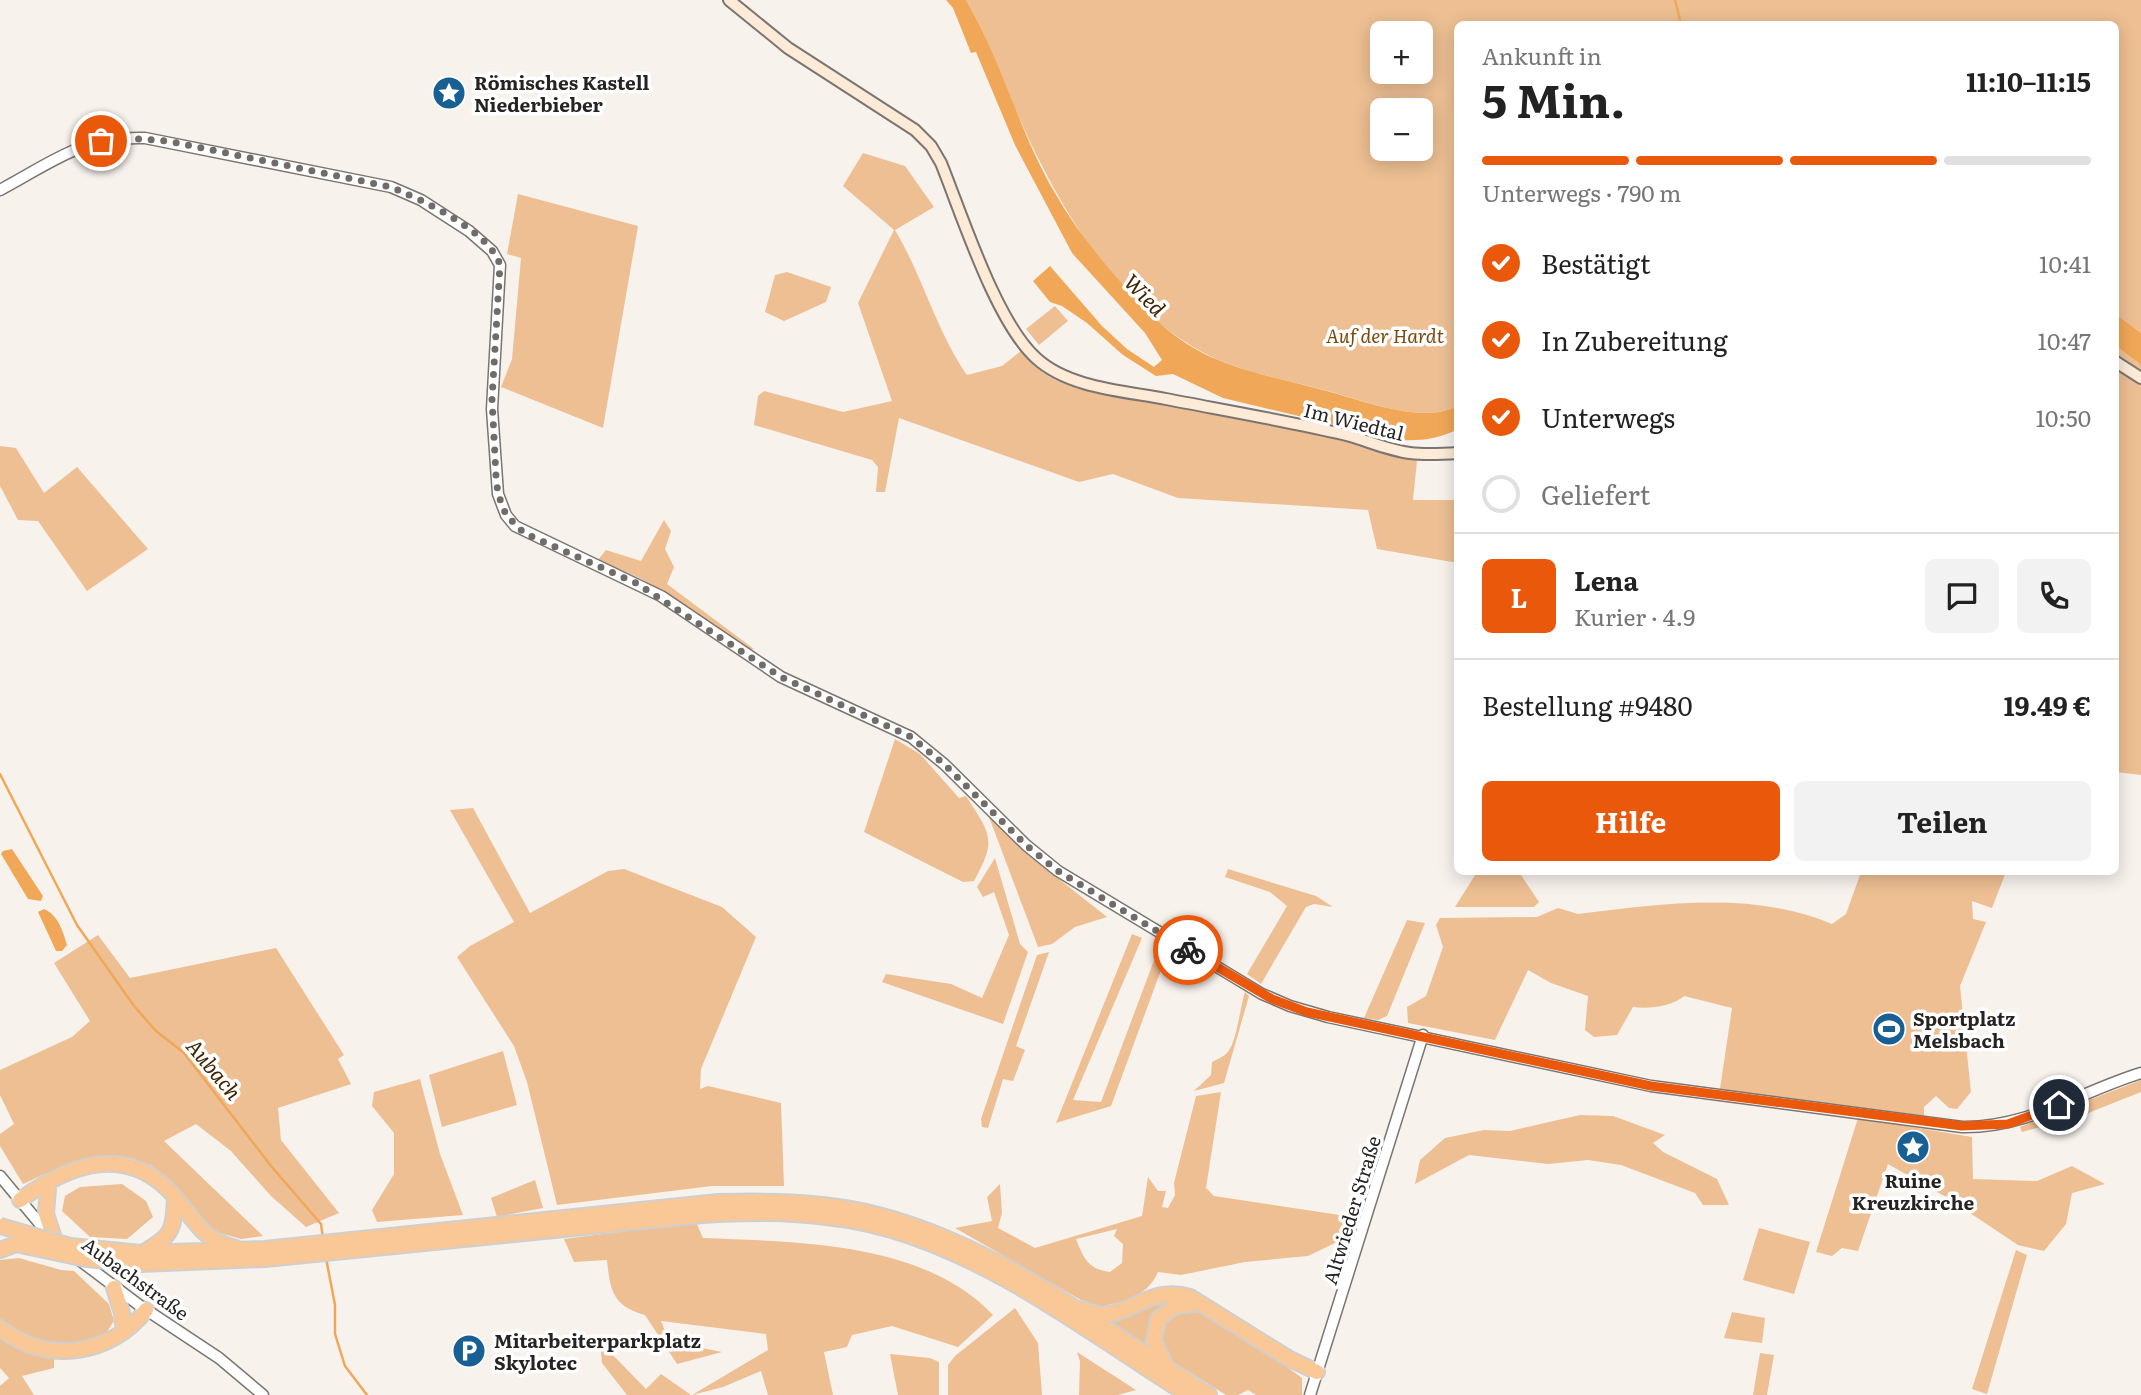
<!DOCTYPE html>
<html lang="de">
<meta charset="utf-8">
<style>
body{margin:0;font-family:Literata,serif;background:#f2f2f2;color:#222;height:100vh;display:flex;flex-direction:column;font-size:26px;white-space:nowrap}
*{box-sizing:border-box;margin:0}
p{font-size:23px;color:#767676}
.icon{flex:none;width:38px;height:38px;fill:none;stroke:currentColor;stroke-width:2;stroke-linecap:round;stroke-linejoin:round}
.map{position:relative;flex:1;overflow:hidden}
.panel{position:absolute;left:1454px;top:21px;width:665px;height:854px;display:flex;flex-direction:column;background:#fff;border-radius:10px;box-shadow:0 4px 18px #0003}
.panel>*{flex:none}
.buttons{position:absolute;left:1370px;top:21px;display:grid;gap:14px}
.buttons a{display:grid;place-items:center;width:63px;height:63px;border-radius:10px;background:#fff;box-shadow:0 4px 18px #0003;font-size:35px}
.pin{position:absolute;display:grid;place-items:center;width:60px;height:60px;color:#fff;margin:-30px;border:4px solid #fff;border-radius:50%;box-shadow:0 2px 7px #0007}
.courier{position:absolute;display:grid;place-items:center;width:70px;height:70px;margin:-35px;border:5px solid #ea580c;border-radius:50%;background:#fff;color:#222;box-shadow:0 2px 9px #0007}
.overview em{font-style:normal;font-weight:700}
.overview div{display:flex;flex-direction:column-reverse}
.overview{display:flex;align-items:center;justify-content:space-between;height:119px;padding:0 28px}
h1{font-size:46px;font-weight:700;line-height:52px}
.bar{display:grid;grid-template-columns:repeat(4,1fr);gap:10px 7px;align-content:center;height:84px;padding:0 28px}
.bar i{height:9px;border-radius:5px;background:#e0e0e0}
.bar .current{background:#ea580c}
.bar p{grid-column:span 4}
.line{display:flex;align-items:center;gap:18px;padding:0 28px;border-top:2px solid #e0e0e0}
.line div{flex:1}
.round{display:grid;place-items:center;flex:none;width:74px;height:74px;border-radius:10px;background:#f2f2f2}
ol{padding:0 28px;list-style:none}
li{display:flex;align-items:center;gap:21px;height:77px}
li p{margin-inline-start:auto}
li .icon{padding:7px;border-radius:50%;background:#ea580c;color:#fff;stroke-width:4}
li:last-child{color:#767676}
li i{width:38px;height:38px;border:4px solid #e0e0e0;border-radius:50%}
.primary-button{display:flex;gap:14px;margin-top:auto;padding:14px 28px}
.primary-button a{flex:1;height:80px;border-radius:10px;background:#ea580c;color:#fff;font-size:28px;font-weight:700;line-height:80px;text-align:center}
.primary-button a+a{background:#f2f2f2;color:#222}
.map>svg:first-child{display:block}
.green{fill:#edbf93;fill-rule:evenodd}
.water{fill:#f1a758}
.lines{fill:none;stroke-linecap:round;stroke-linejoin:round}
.stream{stroke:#f1a758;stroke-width:2.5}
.tertiary-casing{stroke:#7a7570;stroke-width:13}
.secondary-casing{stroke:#7a7570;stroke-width:14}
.trunk-casing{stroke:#cfcfce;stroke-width:18}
.tertiary{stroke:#fff;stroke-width:10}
.secondary{stroke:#fdead7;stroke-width:10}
.trunk{stroke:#fac896;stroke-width:14}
.trunk-bridge-casing{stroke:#cfcfce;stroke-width:18;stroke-linecap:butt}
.trunk-bridge{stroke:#fac896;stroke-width:14}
.done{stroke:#706c69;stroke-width:7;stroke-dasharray:0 12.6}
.route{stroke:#ea580c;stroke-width:9}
.labels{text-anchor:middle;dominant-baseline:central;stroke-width:7;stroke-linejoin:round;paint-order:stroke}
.poi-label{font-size:19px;font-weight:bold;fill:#262422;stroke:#fff;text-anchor:start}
.park-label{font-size:19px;font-style:italic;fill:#7a4a0d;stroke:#fff}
.street-label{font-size:19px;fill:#262422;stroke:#fff}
.water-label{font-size:21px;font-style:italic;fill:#412502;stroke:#fff}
</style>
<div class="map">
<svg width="2141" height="1395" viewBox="0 0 2141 1395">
<rect width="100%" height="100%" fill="#f8f2ed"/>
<path class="green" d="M966 0H2141V333L2116 314V24H1458V405C1427 425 1367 402 1335 393 1295 381 1245 374 1208 355 1115 308 1057 203 1016 111 1000 73 987 35 966 0ZM1382 33H1421V72H1382ZM1382 110H1421V149H1382Z
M863 153 905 166 934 207 895 230C923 277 936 330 967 375L1002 366 1021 351C1036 370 1048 378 1071 386L1331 436 1417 461 1413 500H1458V563L1377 549 1368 510 1178 498 1113 474 1079 482 899 418 885 492H876L878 467 872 460 754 425 758 396 764 391 843 412 892 401 858 303 894 230 843 186Z
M518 194 638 226 603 428 501 387 512 359 521 258 507 254Z
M787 272 831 287 826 302 784 321 765 312 775 275Z
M1055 306 1068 321 1039 345 1026 329Z
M2116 346 2141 365V775L2116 772Z
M0 446 16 448 44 493 77 467 148 549 87 591 38 521 18 520 0 486Z
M664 520 671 531 665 549 674 567 667 584 754 649 750 650 642 579 598 560 606 550 641 561Z
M895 739 920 754 959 798 966 796C991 835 997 839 974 881L963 882 864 832Z
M473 808 530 913 608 871 624 869 722 907 756 937 701 1069 700 1089 708 1086 781 1103 784 1186H712L557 1205 527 1082 514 1046 457 957 470 946 514 922 450 810Z
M989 817 1055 876 1107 917 1075 927 1052 944 1038 947Z
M995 858 1020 944 1028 952 1003 1024 882 982 886 974 951 984 982 998 1009 935 994 892 983 897 977 887Z
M1228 869 1316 896 1333 907 1314 904 1306 907 1261 984 1247 974 1287 906 1270 892 1225 877Z
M1477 872H1519L1539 902 1534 907H1455Z
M1861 872H2006L1992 908 1972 901 1973 919 1986 922 1960 986 1971 1092 1957 1109 1949 1108 1936 1096 1924 1107V1116L1741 1095 1720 1089 1732 1008 1684 996C1671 1007 1649 1009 1633 1007L1617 1035 1594 1037 1585 1030 1588 996 1551 983 1528 970 1495 1040 1408 1023 1407 1007 1426 996 1443 947 1436 925 1440 918 1537 917 1558 908 1578 914C1661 904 1752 890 1832 924L1846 914Z
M1407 920 1425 923 1387 1016 1378 1020 1364 1018Z
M1132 934 1142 938 1073 1100 1101 1102 1159 947 1168 951 1111 1106 1056 1123Z
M98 935 130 978 276 948 344 1055 338 1059 351 1084 278 1108 281 1140 339 1213 306 1227 271 1196 231 1151 196 1124 164 1141 263 1236 241 1239 216 1232 151 1165 106 1155 60 1167 23 1184 0 1146V1134L14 1124 0 1095V1070L72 1037 90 1021 54 963Z
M1049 952 1016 1046 1025 1050 1013 1081 1003 1079 988 1128 982 1127 981 1119 1037 955Z
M1245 992 1249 996 1224 1083 1194 1091 1211 1075 1212 1062C1217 1059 1223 1057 1227 1053 1237 1042 1240 1007 1245 992Z
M503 1051 517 1105 442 1127 429 1075Z
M420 1079 440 1154 463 1215 377 1222 372 1210 394 1174V1133L372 1106 374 1092Z
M2141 1080V1092L2078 1117 2022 1132 2020 1127Z
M1221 1092 1206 1188 1214 1196 1346 1216 1339 1241 1308 1256 1245 1262 1181 1275 1158 1272C1147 1298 1119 1304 1093 1307L955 1228 992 1221 987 1197 1000 1184 1002 1213 998 1228 1035 1248 1142 1216 1148 1177 1158 1191H1166L1162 1207 1168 1208 1175 1195 1174 1183 1196 1096ZM1117 1229 1114 1236 1123 1244 1122 1263 1110 1272C1088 1269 1084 1259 1076 1239Z
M1580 1115 1613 1116 1665 1135 1653 1143 1663 1152 1717 1179 1729 1205H1703L1695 1193 1621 1165 1588 1160 1548 1164 1469 1155 1415 1184 1420 1160 1445 1138 1484 1130 1510 1131Z
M1858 1118 1972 1137 1973 1179 2037 1181 2072 1166 2105 1184 2072 1193 2066 1224 2044 1251 2018 1245 1946 1197 1888 1164 1858 1251 1842 1248 1832 1256 1816 1252Z
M535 1180 543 1208 497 1217 491 1198Z
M122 1184 146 1201 153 1217 127 1239 90 1237 62 1211 65 1196 80 1187Z
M696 1222 703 1238C797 1242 923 1241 993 1315L958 1347 892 1326 852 1335 847 1347 824 1352 833 1395H768L761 1371 723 1387 692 1395 768 1350 766 1334 661 1321 673 1351 697 1347 722 1352 677 1364 645 1315C613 1306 610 1291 607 1260L574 1262 564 1239Z
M1759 1228 1810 1242 1794 1294 1743 1280Z
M2016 1250 2027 1255 1987 1394 1972 1389Z
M19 1258 61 1270 74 1271 109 1304 114 1321C111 1325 108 1331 105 1334 80 1356 18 1345 0 1319V1260Z
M1181 1298 1167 1305 1151 1349 1102 1319 1146 1302Z
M1015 1308 1038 1343 1042 1395H948V1365L955 1356Z
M1183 1308C1219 1313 1272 1356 1302 1378V1395H1256L1248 1390 1238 1395H1226L1167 1358 1159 1345 1161 1324Z
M1732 1312 1765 1318 1762 1343 1724 1338Z
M0 1335 21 1349 54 1357V1368L22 1376 34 1395H0V1386L9 1378 0 1368Z
M600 1342 646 1389 661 1374 691 1395H627L602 1363Z
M1077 1352 1136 1390 1118 1395H1079L1080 1361Z
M1760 1353 1774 1355 1767 1395H1753Z
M890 1354 930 1358 939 1362V1395H898Z"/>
<path class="water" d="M946 0H966C1002 61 1019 132 1055 193 1075 228 1099 258 1125 287 1150 316 1176 341 1211 357 1249 374 1294 381 1334 393 1366 402 1428 425 1458 405V429C1439 439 1421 441 1400 440L1223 398 1173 374 1156 376 1123 355 1087 323 1062 306 1050 302 1033 281 1050 266 1102 326 1127 349 1154 367 1162 360 1145 333 1072 253 1015 145 976 52 971 53 953 8Z
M2116 314 2141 333V365L2116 346Z
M12 849 43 896 41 901 28 899 1 854 3 851Z
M44 909C58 915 63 931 67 945L62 951H56L38 912Z"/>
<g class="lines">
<path class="stream" d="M1675 0 1681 24
M0 774 77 925 134 1006 156 1031 184 1053 271 1166 321 1224 323 1238
M326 1258 335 1305V1334L345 1366 367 1395"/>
<defs>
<path id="tertiary" d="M0 190C53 162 81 136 145 138L391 187 421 200 469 231 492 251 500 265 492 409 498 494 506 515 515 526 661 596 781 677 911 737 944 764 1026 845 1058 871 1262 994 1290 1006 1328 1017 1651 1086 1962 1127C2029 1128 2079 1092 2141 1073
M0 1176 50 1236
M78 1259 139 1305 219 1358 263 1395
M1310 1395 1423 1035"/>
<path id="secondary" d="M729 0 788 48 915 130 931 146 941 163C962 215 996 322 1036 358 1068 388 1125 391 1166 399 1223 410 1281 420 1338 433 1362 438 1386 450 1410 453 1426 455 1442 454 1458 453
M2116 362 2141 378"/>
<path id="trunk" d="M48 1189 46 1214 55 1241
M20 1200C70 1164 128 1142 175 1197 196 1221 201 1240 236 1248
M0 1250 16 1244
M141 1253 265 1249 718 1202C767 1201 815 1201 862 1211 991 1239 1099 1327 1209 1395
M142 1253C172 1236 174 1231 175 1197
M140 1264 265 1259 703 1215C766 1211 830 1212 892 1230 1000 1262 1094 1336 1188 1395
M114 1288 122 1313 123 1324
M1083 1309C1125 1329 1142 1283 1190 1297L1288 1358 1317 1372
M0 1328C45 1365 111 1356 146 1310
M1166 1366 1154 1341 1158 1319 1175 1306 1199 1303"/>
</defs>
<use href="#tertiary" class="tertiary-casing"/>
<use href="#secondary" class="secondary-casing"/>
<use href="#trunk" class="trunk-casing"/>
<use href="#tertiary" class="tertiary"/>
<use href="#secondary" class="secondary"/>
<use href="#trunk" class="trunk"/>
<defs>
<path id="trunk-bridge" d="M0 1226 70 1246 141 1253
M16 1244 86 1259 140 1264"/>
</defs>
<use href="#trunk-bridge" class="trunk-bridge-casing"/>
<use href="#trunk-bridge" class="trunk-bridge"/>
</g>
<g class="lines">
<path class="done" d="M101 141 124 138 168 141 391 187C422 200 490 231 500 265L492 399 496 476 498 494 506 515 524 533 636 583 781 677 911 737 944 764 1026 845 1058 871 1188 950"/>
<path class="route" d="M1188 950 1272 999 1307 1012 1651 1086 1962 1126 2008 1124 2059 1105"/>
</g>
<defs>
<symbol id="sight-disc" viewBox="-11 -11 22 22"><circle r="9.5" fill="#186094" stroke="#fff"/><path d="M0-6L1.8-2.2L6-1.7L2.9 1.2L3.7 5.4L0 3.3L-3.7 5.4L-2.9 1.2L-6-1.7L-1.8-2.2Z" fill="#fff"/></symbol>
<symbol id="stadium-disc" viewBox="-11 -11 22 22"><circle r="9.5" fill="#186094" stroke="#fff"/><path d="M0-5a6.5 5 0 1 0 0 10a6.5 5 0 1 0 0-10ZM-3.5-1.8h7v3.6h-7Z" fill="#fff"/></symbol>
<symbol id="parking-disc" viewBox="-11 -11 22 22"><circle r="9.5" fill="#186094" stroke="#fff"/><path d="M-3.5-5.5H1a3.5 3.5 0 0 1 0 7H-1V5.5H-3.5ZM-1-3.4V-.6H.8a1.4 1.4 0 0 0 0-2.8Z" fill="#fff"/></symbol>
</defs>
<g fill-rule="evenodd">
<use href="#sight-disc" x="430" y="74" width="38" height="38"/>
<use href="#stadium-disc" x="1870" y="1010" width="38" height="38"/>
<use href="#sight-disc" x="1894" y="1128" width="38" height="38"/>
<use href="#parking-disc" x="450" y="1332" width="38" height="38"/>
</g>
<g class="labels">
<g class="poi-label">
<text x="474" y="82">Römisches Kastell<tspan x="474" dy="22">Niederbieber</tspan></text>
<text x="1913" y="1018">Sportplatz<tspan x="1913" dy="22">Melsbach</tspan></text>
<text x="1913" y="1180" text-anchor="middle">Ruine<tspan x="1913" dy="22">Kreuzkirche</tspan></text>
<text x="494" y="1340">Mitarbeiterparkplatz<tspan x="494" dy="22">Skylotec</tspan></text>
</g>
<g class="park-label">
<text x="1385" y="335">Auf der Hardt</text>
</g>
<g class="street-label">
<text transform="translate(1354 421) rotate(14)">Im Wiedtal</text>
<text transform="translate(1351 1210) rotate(-73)">Altwieder Straße</text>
<text transform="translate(136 1278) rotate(36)">Aubachstraße</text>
</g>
<g class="water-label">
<text transform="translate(1146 294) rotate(46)">Wied</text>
<text transform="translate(215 1068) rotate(50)">Aubach</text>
</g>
</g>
</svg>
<div class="buttons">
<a>+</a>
<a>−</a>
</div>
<div class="pin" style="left:101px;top:141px;background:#ea580c"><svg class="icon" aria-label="bag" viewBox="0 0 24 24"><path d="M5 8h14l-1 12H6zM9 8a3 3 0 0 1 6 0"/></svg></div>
<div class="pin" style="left:2059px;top:1105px;background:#1f2937"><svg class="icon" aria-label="home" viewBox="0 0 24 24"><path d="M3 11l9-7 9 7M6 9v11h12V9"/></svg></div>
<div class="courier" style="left:1188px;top:950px"><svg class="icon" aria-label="bike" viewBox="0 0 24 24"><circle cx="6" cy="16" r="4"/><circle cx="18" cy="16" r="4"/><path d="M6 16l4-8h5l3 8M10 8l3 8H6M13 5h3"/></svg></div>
<section class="panel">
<div class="overview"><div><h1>5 Min.</h1><p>Ankunft in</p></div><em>11:10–11:15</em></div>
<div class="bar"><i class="current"></i><i class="current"></i><i class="current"></i><i></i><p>Unterwegs · 790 m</p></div>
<ol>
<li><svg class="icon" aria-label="check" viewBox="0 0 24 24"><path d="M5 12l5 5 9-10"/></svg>Bestätigt<p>10:41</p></li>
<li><svg class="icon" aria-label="check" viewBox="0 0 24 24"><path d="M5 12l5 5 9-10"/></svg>In Zubereitung<p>10:47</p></li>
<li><svg class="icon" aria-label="check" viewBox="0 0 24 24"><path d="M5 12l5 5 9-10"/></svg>Unterwegs<p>10:50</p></li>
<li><i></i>Geliefert</li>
</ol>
<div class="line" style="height:126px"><b class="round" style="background:#ea580c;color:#fff">L</b><div><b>Lena</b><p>Kurier · 4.9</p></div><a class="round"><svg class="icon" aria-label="chat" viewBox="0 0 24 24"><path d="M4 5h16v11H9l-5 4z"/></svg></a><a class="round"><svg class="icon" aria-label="phone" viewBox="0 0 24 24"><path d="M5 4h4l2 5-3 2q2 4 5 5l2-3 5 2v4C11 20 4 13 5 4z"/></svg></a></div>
<div class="line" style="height:91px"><div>Bestellung #9480</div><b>19.49 €</b></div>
<div class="primary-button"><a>Hilfe</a><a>Teilen</a></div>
</section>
</div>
